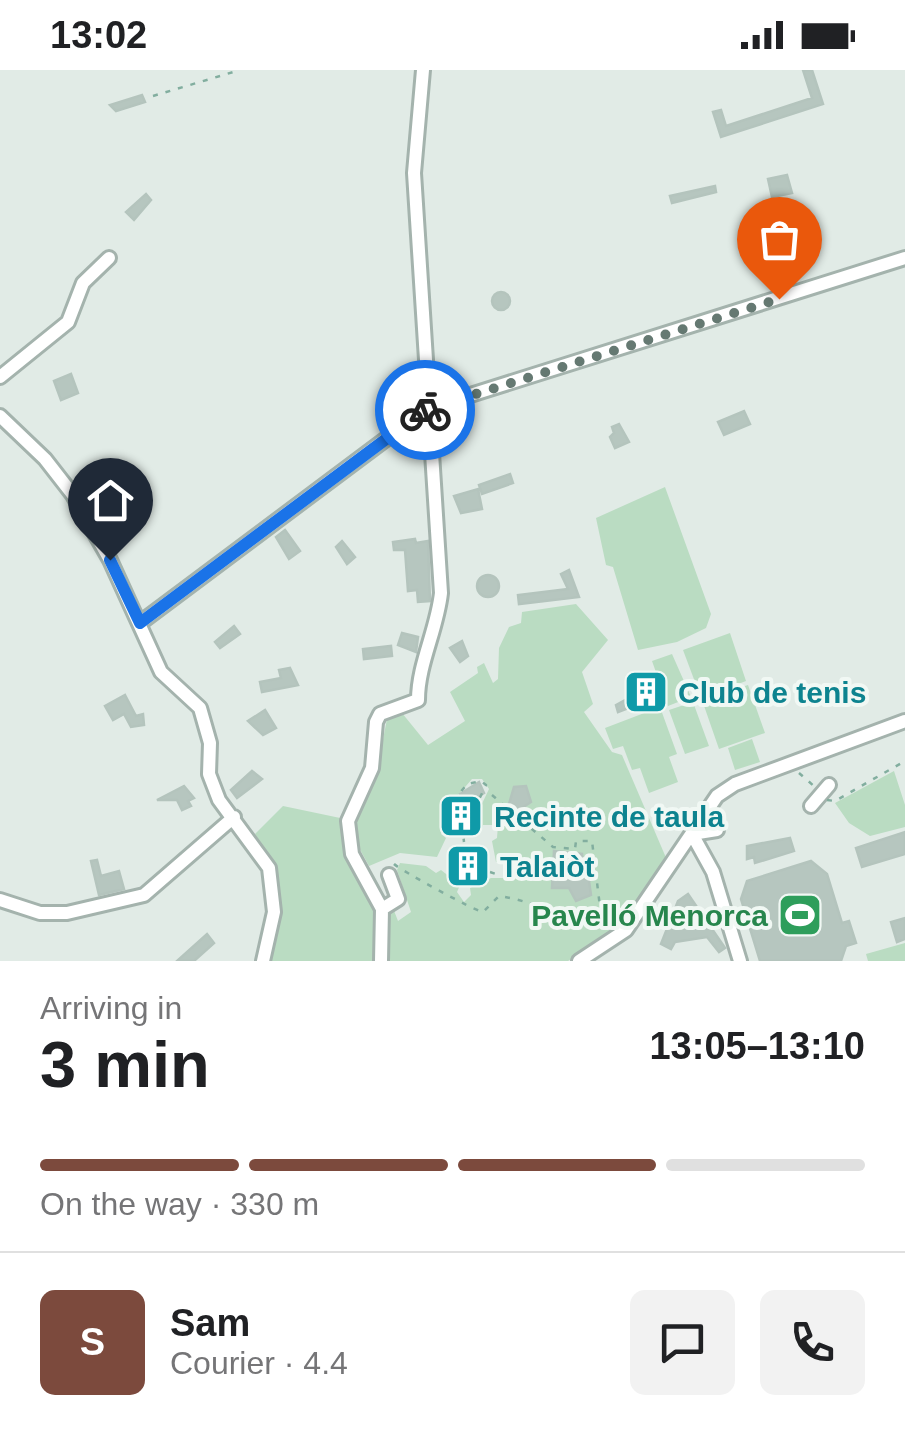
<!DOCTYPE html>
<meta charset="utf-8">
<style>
body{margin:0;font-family:Arial,sans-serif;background:#f2f2f2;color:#202124;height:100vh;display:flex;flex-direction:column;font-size:38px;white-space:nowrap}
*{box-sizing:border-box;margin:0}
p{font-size:32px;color:#757577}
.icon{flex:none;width:55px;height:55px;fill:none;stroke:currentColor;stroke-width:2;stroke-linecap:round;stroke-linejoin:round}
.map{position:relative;height:891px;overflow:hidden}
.side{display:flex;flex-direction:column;background:#fff;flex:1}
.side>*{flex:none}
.pin{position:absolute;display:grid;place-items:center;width:85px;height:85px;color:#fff;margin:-102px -42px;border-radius:50% 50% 50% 0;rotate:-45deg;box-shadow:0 0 10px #0007}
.pin .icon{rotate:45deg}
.courier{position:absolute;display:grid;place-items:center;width:100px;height:100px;margin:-50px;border:8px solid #1a73e8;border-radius:50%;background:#fff;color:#222;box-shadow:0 2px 12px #0007}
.summary em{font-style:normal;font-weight:700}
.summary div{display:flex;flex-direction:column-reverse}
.summary{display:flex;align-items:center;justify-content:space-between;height:170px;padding:0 40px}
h1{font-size:65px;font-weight:700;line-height:75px}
.bar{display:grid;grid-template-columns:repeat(4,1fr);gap:15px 10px;align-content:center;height:120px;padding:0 40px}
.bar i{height:12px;border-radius:8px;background:#e0e0e0}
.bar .current{background:#7c4a3d}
.bar p{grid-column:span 4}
.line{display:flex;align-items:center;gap:25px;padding:0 40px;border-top:2px solid #e0e0e0}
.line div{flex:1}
.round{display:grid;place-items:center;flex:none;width:105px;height:105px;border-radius:15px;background:#f2f2f2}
.status{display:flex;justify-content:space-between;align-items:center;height:70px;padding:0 50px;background:#fff;direction:ltr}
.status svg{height:28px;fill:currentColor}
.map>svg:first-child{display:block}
.green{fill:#badcc2}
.building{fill:#b6c6bf;stroke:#b4c4bd;stroke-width:2.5}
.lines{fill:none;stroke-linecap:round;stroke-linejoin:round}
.minor-casing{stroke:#a4b3ad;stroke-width:18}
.path{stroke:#82ae9f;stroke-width:2.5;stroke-dasharray:5 8;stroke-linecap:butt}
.minor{stroke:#fff;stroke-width:12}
.done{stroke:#657972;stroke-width:10;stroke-dasharray:0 18}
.route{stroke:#1a73e8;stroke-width:12}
.labels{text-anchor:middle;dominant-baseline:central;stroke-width:8;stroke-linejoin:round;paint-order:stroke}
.culture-label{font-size:30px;font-weight:bold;fill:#0d838f;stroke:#f1f8f4;text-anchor:start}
.leisure-label{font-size:30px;font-weight:bold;fill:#27864d;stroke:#f1f8f4;text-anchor:end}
</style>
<div class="status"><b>13:02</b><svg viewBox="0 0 49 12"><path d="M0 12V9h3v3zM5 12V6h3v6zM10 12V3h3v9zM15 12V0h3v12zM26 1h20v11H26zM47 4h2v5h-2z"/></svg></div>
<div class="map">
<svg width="905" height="891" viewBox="0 0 905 891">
<rect width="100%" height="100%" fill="#e1ebe6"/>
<path class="green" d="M665 417 711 544 706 558 677 572 638 580 613 497 606 495 596 448Z
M576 534 608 570 582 602 593 634 584 642 612 682 622 685 667 790 626 854 568 891H384L385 841 393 838 398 851 411 842 397 800 400 793 426 796 436 803 441 800 460 815 457 822 464 832 471 825 470 818 491 808H511L503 792H496L492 771 497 768 498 755H483L481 762 469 761 489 719 482 709H472L447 738 441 764 446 768 437 787 400 783 369 796 357 774 355 755 375 710 387 649 402 643 428 675 465 651 450 622 478 603 477 597 484 593 493 613 498 609 499 578 509 557 521 553 522 542Z
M730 563 746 611 701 628 683 580Z
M672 584 691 627 668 636 652 591Z
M748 615 765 663 719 679 702 630Z
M693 632 709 676 685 684 669 640Z
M660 637 677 684 669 687 678 712 649 723 640 698 632 700 623 676 613 679 605 658Z
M752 669 760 692 735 700 728 678Z
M894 701 905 735V757L870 766 849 753 835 733Z
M283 736 345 749 379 845 374 891H267C280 844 283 806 255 764Z
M905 873V891H868L866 884Z"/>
<path class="building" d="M803 0H812L823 34 721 67 713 42 721 40 726 56 812 28Z
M142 25 145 32 116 41 110 35Z
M787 105 792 123 772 127 768 109Z
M715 116 716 122 672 133 670 126Z
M146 124 151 130 134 150 126 142Z
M790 187 795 204 777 209 772 191Z
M492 231a9 9 0 1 1 18 0a9 9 0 1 1-18 0Z
M71 304 78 323 61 330 54 311Z
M744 341 750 354 724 365 718 352Z
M619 354 629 372 615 378 610 367 614 363 612 357Z
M119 391 125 407 105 417 103 397Z
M510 404 513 413 482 424 479 415Z
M478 419 482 439 461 443 454 426Z
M285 460 300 481 289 489 276 467Z
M415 469 416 473 428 471 430 531 418 532 417 520 408 521 405 480H394L393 472Z
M342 471 355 487 347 494 336 477Z
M569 500 579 527 519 534 518 525 568 519 561 504Z
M477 516a11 11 0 1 1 22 0a11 11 0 1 1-22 0Z
M234 556 240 564 220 578 215 572Z
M402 563 418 567 416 582 398 575Z
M462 571 468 586 460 592 450 578Z
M391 576 392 586 364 589 363 579Z
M290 598 298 615 262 622 260 612 281 608 279 600Z
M649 608 656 627 661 625 664 632 652 637 649 630 618 642 616 635 645 619 642 610Z
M125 625 136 646 143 644 144 655 131 657 124 644 113 650 105 636Z
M265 640 276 658 263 665 248 651Z
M252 701 262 709 237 728 231 720Z
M479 712 484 723 464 735 460 724Z
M184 716 194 728 188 731 191 736 182 740 177 730H157Z
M526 716 531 732 514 743 509 734 514 717Z
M452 745a9 9 0 1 1 18 0a9 9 0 1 1-18 0Z
M905 762V784L862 797 856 778Z
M790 768 794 781 755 793 754 787 747 789V776Z
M450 795a18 18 0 1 1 36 0a18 18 0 1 1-36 0Z
M554 781 582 784 583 798H593L594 808 589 811 591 825 576 831 569 818H552Z
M97 790 101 806 119 801 124 819 99 825 91 791Z
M811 791 827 804 842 853 849 851 856 873 846 876 841 891H760L741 829 747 811Z
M688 824 725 878 719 882 707 867 675 872 671 879 661 874 678 831Z
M905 848V869L897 872 891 852Z
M207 864 214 873 194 891H177Z"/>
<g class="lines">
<defs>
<path id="minor" d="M0 307 68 252 83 213 109 188
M0 346 45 389 73 425 110 490 161 602 200 638 210 673 209 704 219 730 269 798 274 842 263 891
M140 553 426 339 905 188
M811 736 829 715
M692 764 713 802 740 891
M692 764 717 760
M0 830 40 843H67L144 825 234 747
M382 839 398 829 389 805
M381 891 382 839 352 784 348 751 372 698 376 652 380 644 418 630C418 594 437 560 441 523L414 103 423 0
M579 891 626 860 717 726 735 714 905 651"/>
</defs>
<use href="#minor" class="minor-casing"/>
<path class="path" d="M153 26 240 0
M799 703 815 717
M492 725 553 777 575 779 576 771H592L600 837 626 843
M827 730 835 731 905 691
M463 763 486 715 481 711 467 714 448 738 451 757 463 763 464 772
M394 794C400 800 473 840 483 842L499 826C535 831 562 850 598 838
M490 802 502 806"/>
<use href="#minor" class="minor"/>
</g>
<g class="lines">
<path class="done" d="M425 340 779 229"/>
<path class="route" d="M110 490 140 553 425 340"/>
</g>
<defs>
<symbol id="building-square" viewBox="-11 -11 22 22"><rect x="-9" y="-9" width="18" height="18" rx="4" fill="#0f9aa8" stroke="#f1f8f4"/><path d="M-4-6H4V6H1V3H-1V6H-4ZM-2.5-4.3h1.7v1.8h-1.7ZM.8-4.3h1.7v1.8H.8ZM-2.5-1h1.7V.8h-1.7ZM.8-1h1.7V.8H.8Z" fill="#fff"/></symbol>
<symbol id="stadium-square" viewBox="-11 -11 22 22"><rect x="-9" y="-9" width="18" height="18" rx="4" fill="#2e9e5b" stroke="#f1f8f4"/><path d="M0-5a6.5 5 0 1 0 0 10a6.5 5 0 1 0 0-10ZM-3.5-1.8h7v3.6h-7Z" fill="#fff"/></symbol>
</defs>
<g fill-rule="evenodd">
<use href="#building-square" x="621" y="597" width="50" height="50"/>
<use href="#building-square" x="436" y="721" width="50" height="50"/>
<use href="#building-square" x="443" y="771" width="50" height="50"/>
<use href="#stadium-square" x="775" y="820" width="50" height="50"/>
</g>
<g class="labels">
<g class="culture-label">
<text x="678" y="622">Club de tenis</text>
<text x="494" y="746">Recinte de taula</text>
<text x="500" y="796">Talaiòt</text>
</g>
<g class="leisure-label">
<text x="768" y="845">Pavelló Menorca</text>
</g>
</g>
</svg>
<div class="pin" style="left:779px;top:229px;background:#ea580c"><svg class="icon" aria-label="bag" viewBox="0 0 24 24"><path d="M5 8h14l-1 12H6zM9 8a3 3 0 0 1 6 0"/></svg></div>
<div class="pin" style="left:110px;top:490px;background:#1f2937"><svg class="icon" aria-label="home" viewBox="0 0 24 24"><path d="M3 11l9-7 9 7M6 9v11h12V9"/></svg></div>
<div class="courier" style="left:425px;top:340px"><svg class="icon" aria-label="bike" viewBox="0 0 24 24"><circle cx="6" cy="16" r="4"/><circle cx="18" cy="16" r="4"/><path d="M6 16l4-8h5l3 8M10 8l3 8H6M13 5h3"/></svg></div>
</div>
<section class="side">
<div class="summary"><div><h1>3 min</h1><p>Arriving in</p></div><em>13:05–13:10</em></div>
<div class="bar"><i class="current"></i><i class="current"></i><i class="current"></i><i></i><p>On the way · 330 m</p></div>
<div class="line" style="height:180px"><b class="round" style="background:#7c4a3d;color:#fff">S</b><div><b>Sam</b><p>Courier · 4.4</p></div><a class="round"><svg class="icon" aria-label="chat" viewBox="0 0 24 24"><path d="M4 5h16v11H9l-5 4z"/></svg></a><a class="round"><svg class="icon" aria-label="phone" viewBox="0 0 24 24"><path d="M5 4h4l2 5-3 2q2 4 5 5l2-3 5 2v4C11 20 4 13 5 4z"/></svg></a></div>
</section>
